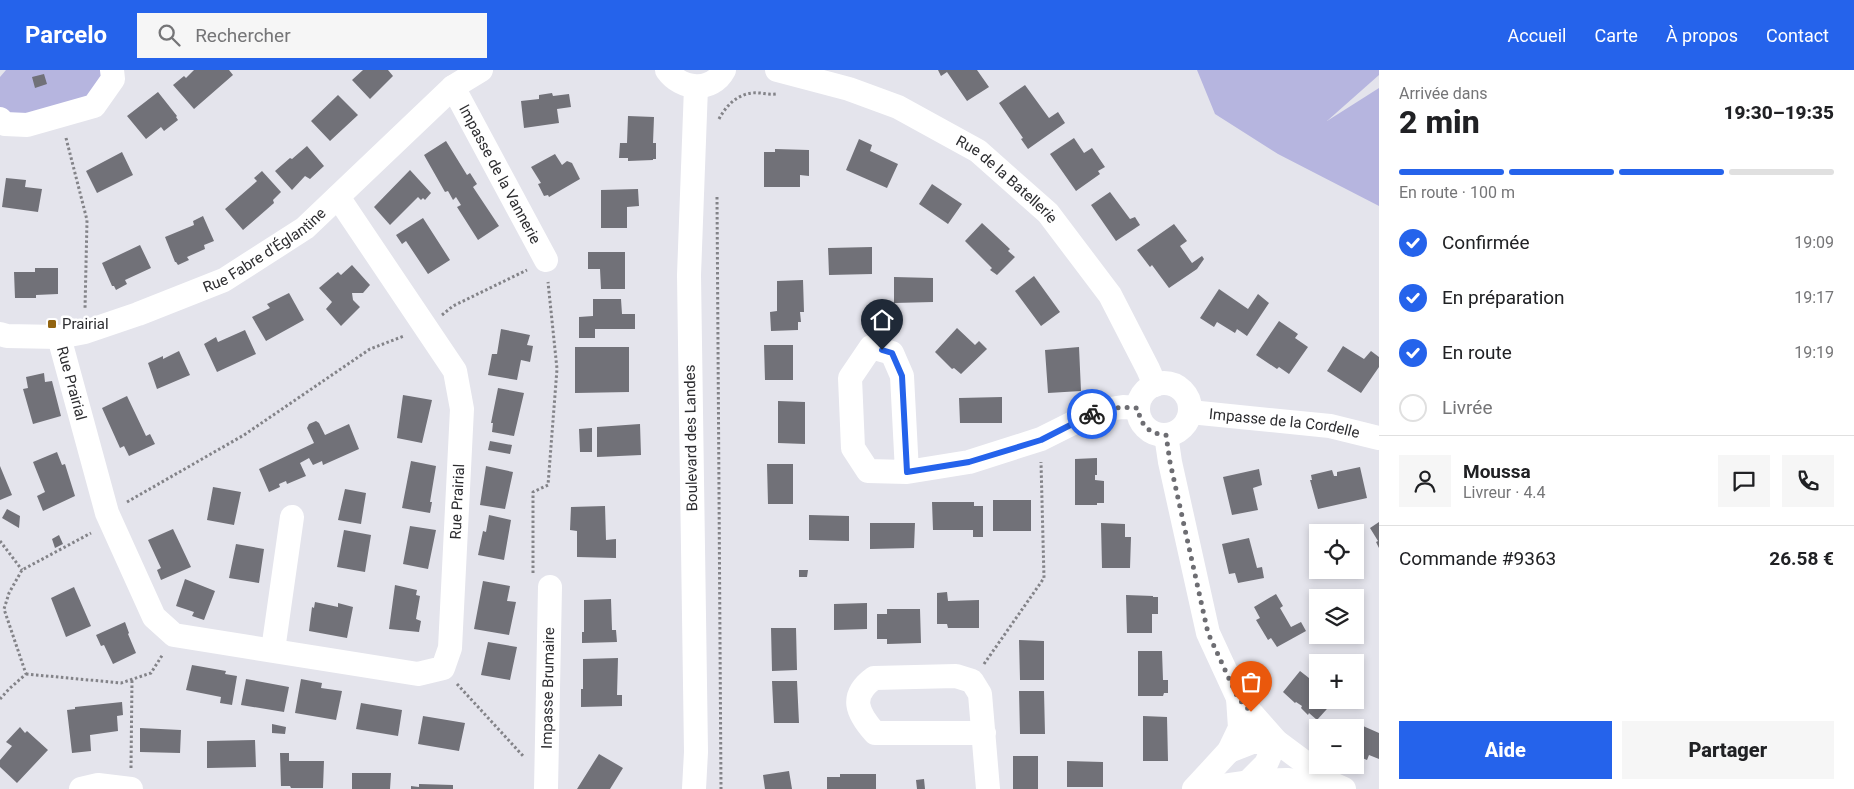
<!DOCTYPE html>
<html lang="fr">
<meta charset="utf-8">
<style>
body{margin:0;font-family:Roboto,sans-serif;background:#f6f6f6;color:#202124;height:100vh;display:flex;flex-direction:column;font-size:19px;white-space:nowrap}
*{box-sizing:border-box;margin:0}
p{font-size:16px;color:#757577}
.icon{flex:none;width:28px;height:28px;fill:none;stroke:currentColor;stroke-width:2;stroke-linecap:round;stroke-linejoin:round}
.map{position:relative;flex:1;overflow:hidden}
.sheet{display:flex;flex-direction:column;background:#fff;width:475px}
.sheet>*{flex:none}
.tools{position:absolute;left:1309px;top:454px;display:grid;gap:10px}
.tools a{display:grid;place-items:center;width:55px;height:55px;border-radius:0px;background:#fff;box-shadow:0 2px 8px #0003;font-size:25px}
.pin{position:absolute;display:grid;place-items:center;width:42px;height:42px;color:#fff;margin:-51px -21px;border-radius:50% 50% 50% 0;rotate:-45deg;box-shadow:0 0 5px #0007}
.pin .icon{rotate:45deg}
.courier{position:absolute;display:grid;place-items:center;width:50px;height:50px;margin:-25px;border:4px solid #2563eb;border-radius:50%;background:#fff;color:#222;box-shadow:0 1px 6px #0007}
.head em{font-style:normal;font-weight:800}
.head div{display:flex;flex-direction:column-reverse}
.head{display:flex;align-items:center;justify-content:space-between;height:85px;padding:0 20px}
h1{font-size:32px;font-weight:800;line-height:38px}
.bar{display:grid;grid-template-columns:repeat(4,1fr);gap:8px 5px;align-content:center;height:60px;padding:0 20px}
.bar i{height:6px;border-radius:4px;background:#e0e0e0}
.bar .on{background:#2563eb}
.bar p{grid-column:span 4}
.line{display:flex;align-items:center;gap:12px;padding:0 20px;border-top:1px solid #e0e0e0}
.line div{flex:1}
.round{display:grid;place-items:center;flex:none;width:52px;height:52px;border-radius:0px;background:#f6f6f6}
ol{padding:0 20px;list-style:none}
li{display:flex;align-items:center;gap:15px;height:55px}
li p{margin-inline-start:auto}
li .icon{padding:5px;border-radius:50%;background:#2563eb;color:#fff;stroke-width:4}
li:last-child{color:#757577}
li i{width:28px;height:28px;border:2px solid #e0e0e0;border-radius:50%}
.action{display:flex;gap:10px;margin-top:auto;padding:10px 20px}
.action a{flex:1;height:58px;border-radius:0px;background:#2563eb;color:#fff;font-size:20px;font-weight:800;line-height:58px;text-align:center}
.action a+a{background:#f6f6f6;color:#202124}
header{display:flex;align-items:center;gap:30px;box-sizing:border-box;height:70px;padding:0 25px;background:#2563eb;color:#fff}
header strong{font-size:24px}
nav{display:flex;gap:28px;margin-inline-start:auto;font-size:18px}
.search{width:350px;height:45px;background:#f6f6f6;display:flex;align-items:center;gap:12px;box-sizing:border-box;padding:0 18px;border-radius:0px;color:#757577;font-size:19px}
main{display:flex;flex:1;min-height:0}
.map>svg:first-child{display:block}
.green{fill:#b6b5df}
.building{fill:#717178}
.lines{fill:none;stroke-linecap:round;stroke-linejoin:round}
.path{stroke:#838388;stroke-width:3;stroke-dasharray:2.5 2.5;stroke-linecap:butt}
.minor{stroke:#fff;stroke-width:24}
.done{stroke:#6d6d72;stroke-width:5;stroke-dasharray:0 9}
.route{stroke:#2563eb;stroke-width:6}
.poi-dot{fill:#926410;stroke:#fff;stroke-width:2}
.labels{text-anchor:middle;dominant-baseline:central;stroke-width:5;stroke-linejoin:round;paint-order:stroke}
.street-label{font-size:15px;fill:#2d2d30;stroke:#fff}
.poi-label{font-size:15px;fill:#2d2d30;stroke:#fff;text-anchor:start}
</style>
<header>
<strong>Parcelo</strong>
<div class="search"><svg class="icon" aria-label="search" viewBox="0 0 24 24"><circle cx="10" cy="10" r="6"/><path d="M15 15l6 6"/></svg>Rechercher</div>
<nav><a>Accueil</a><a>Carte</a><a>À propos</a><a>Contact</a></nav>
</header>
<main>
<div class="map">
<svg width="1379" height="719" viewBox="0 0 1379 719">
<rect width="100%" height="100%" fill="#e4e4ec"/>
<path class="green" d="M6 0H104L93 31 22 47 0 39V7Z
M1197 0H1379V5L1327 51 1379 18V136L1278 84 1215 44Z"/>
<path class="building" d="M194 0H229L233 5 194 39 173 15 184 6 186 8Z
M363 0H388L393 6 370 29 352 10Z
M938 0H977L989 17 967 31 947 2 941 6Z
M44 4 47 14 35 18 32 7Z
M1025 15 1049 48 1058 42 1065 53 1028 79 1021 69 1023 68 999 33Z
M158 22 177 46 176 47 178 50 164 61 161 57 146 69 127 46Z
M552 23 553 26 569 24 571 37 557 39 559 53 524 58 521 31 539 29V25Z
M338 25 358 45 330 71 311 51Z
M628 46 654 47 653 73H656V89H653V90L628 91V88H619L620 73H627Z
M1074 68 1084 83 1092 78 1105 97 1098 101 1100 104 1076 121 1050 84Z
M859 69 872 75 870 81 898 94 887 118 846 100Z
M446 71 467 105 470 103 477 114 473 117 499 156 478 170 457 137 461 135 456 127 453 130 448 121 445 122 424 85Z
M307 76 324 96 310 109 305 106 292 120 275 101 290 88 292 89Z
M775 79 809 80V106L800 105V117H764V82H775Z
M122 82 133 105 97 123 86 101Z
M555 84 562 95 567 91 572 93 580 109 549 127 548 125 544 126 538 114 541 113 531 97Z
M410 100 431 123 425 130 423 128 421 130 418 127 390 155 374 137Z
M262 101 281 122 273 130 274 133 243 160 225 139 257 111 254 108Z
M6 108 26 110 25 117 42 119 38 142 2 137Z
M932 114 962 134 948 154 919 134Z
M638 119 639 136 627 137V158H601V120Z
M1110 122 1130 149 1135 147 1140 155 1116 171 1091 135Z
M203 146 214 171 204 175 205 179 187 187 189 190 178 195 176 192H175L165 167 194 155 193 151Z
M423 148 450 190 428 204 406 171 402 174 396 165Z
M982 153 1010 179 1008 181 1015 187 997 205 990 200 992 198 965 171Z
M1174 154 1187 171 1180 176 1192 193 1202 186 1204 189 1197 199 1169 218 1152 195 1150 197 1137 180Z
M140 175 151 198 125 210 127 214 116 220 114 216H112L102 193Z
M872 177V204L829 205 828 178Z
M588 182H625V219H601L600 199H588Z
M352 195 370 215 363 223H352L353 230 360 237 341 256 326 239 332 232 319 218 338 202 341 205Z
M35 198H58V224L36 225V228H15L14 202H35Z
M1034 206 1060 242 1041 256 1015 221Z
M894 207 933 208V232L894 233Z
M803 210 804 242H800L801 252H798V260L771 261 770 242 777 241V211Z
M1219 219 1248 239 1258 224 1269 233 1247 266 1237 259 1235 263 1217 252 1214 257 1200 248Z
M289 223 304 250 266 271 252 247 270 238 267 234Z
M593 229H621L622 244H635V259H595V268H579V247L593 246Z
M1279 251 1298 264 1295 268 1308 277 1289 304 1279 297 1277 299 1256 285Z
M957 258 975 275 979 271 987 279 961 304 954 298 952 299 935 282Z
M501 259 530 265 527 275 533 276 530 292 521 290 517 310 488 305 492 284H497Z
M245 260 256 284 217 302 204 274 216 267 218 272Z
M764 275H793V310H765Z
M1343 276 1364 289 1371 281 1379 287V297L1361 323 1327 301Z
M575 277H629V322L575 323Z
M1079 277 1081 321 1048 323 1045 280Z
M179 281 190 305 157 319 148 293 163 286V289Z
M44 303 45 312 52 311 61 346 33 354 23 319 28 318 26 307Z
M498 318 524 323 514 366 492 362 493 353H491Z
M403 325 432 330 422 373 397 368Z
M127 326 146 366 150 364 155 374 129 386 124 376 120 378 102 338Z
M1002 327V353H960L959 328Z
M778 331 805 332V374L778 373Z
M316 351 319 353 325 365 349 354 359 379 323 395 322 391 313 395 309 388 300 393 306 406 287 414 286 411 279 414 280 417 269 422 259 399 314 373 307 358 309 354Z
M640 354 641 385 597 387V357Z
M592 358V382H580L579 359Z
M490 371 512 375 510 384 488 380Z
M57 382 62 395 65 394 75 426 43 441 37 426 45 422 33 392Z
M1097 388V405H1095V410L1104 411V433H1097V435H1075V389Z
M411 391 436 396 430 432H432L430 443 402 438Z
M767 394H793V434H768Z
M0 396 12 425 0 430Z
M486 396 513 402 505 439 480 435Z
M1360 397 1367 428 1318 439 1310 410H1312L1311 405 1332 400 1334 406H1337V402Z
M1259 399 1262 415 1253 418 1258 440 1232 445 1223 407Z
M213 417 241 422 234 455 207 450Z
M345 419 366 423 361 454 338 450Z
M993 430H1031V461H993Z
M932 432H974V436H983V467H973V460H933Z
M605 436 606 470 616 469V488L577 487V461L570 460 571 437Z
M7 439 20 446 19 458 2 448Z
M489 445 511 450 504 490 478 485 483 461 486 462Z
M809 445 849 446V471L809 470Z
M1379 452V478L1376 472 1378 471 1370 458Z
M870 453H915L914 478 870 479Z
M1101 453 1125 454V467H1131L1130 498H1102Z
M410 456 436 460 428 499 403 494Z
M173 459 191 497 161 510 157 500 161 498 148 470Z
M344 460 371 465 365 502 337 497Z
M59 465 63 474 55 478 52 469Z
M1249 468 1257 498 1262 497 1264 508 1238 513 1235 503 1229 504 1222 474Z
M236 474 264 479 259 513 229 508Z
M799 500H808L807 507H799Z
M185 509 215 521 204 550 192 546 194 542 176 536Z
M483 511 510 516 507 531 516 532 509 565 474 559Z
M395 515 417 520 416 525 420 526 416 549 421 551 419 562 389 559Z
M74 517 91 556 66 567 51 528Z
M947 522 948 531 979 530V558H948L947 554H937V523Z
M1276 524 1283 536 1280 538 1291 557 1301 552 1306 561 1277 577 1271 568 1268 570 1256 550 1260 548 1254 537Z
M1126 525 1153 526V527H1158V544H1152V563H1127Z
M611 529 612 560H616L617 572 582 573V562H584V530Z
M315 532 338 537V533L353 537 347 568 309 561 312 537 314 538Z
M867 533V559L834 560V534Z
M887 539H920L921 573 887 574V569H877V544H887Z
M125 552 129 563 128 564 136 583 113 594 104 575 101 576 96 565Z
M771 558H796L797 600 772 601Z
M1019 570 1044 571V610H1020Z
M488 572 517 577 510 610 481 605Z
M1138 581H1162L1163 610H1168V623H1164L1163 626H1138Z
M618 588 617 625H622V636L581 637V619H583V589Z
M192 595 226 601 225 604 237 606 232 635 220 633 221 627 186 620Z
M1300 601 1318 615V630H1335L1317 650 1309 643 1308 645 1301 638 1302 636 1296 632 1295 633 1283 622Z
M246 609 289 617 284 642 241 635Z
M301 609 322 613 321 618 342 621 336 650 295 643Z
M772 611H797L799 653H774Z
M1019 621H1044L1045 664H1020Z
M122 632 123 645 117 646 118 661 90 665 91 681 72 683 67 640 75 639V637Z
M361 633 402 640 398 666 356 659Z
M423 646 465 653 459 681 418 674Z
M1143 646 1167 647 1168 691H1143Z
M1347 649 1379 663V689L1369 685 1367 690 1355 685V658H1343Z
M272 654 286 657 285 664 272 663Z
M20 657 25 663 27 661 48 680 17 713 0 697V690L12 676 6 672Z
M140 658 181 660 180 683 140 682Z
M255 670 256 697 207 698V671Z
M280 683H289V691H324L323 718H291L290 716H281Z
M599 684 623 698 610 719H577Z
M1013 686H1038V719H1013Z
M1067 691 1103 692V717H1067Z
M789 701 792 719H765L763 705Z
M352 703H391L390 719H352Z
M840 704H876V719H827V707H840Z
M924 709 925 719H917L916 710Z
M419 714 453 715V719H411V716L419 717Z"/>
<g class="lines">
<path class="path" d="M719 49C726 36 736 25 752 23 760 22 768 25 776 24
M66 68 87 150 85 239
M717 127 721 719
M442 245 453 236 527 200
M127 432 244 365 370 279 404 266
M0 471 22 500
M533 503V422L548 415 557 299 548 212
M984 594 1044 508 1041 392
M26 604 121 613 151 603 163 584
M457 614 524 687
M0 629 9 619 26 604 4 539 9 523 22 500 91 463
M131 698 132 609"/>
<g class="minor">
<path d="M667 0C681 20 712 23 724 0"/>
<path id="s1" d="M777 0 849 19 898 37 978 81 1048 143 1110 225 1148 299 1155 315"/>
<path id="s2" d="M453 17 546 190"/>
<path d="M0 49 5 54 27 55 94 36 113 9 112 0"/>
<path id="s3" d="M0 264 7 266 59 267 85 262 138 244 224 210 305 158 453 17 481 0"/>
<path id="s4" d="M59 267 107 443 154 547 174 565 418 604 443 598 450 578 462 339 455 301 338 127"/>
<circle cx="1164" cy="339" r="26"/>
<path id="s5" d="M1190 342 1330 356 1379 368"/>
<path d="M1166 365 1170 392 1208 563 1238 628 1276 671 1335 715 1344 719"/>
<path d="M907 402 902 306 892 283 871 277 850 308 853 378 868 401 907 402 969 392 1041 369 1097 341 1123 337 1138 338"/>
<path d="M273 580 292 447"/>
<path d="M984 663H875C857 643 849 626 874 608L956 606 972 611 980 624 988 719"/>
<path d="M1229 681 1252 672 1276 671 1266 694 1247 713"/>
<path d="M81 719 98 715 131 719"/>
<path id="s6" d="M546 719 550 517"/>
<path d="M694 719 696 682 689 205 696 17"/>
<path d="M1194 719 1229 681 1240 658 1238 628"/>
<path d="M1202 719 1258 711 1287 710 1334 715"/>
</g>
</g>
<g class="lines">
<path class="done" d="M1092 344C1105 337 1123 337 1138 338 1140 355 1149 364 1166 365L1170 392 1208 563 1238 628 1251 642"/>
<path class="route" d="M882 280 892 283 902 306 907 402 969 392 1041 370 1092 344"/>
</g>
<rect class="poi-dot" x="47" y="249" width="10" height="10" rx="2.5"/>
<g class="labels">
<g class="street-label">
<text stroke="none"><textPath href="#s2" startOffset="99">Impasse de la Vannerie</textPath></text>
<text stroke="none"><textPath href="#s1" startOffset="258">Rue de la Batellerie</textPath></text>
<text stroke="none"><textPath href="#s3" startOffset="284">Rue Fabre d'Églantine</textPath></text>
<text stroke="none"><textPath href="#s4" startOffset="48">Rue Prairial</textPath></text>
<text stroke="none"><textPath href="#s5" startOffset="95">Impasse de la Cordelle</textPath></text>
<text transform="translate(691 368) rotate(-91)">Boulevard des Landes</text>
<text stroke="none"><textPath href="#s4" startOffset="764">Rue Prairial</textPath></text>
<text stroke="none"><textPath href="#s6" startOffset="101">Impasse Brumaire</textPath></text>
</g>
<g class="poi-label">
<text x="62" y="254">Prairial</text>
</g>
</g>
</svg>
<div class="tools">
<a><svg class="icon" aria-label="locate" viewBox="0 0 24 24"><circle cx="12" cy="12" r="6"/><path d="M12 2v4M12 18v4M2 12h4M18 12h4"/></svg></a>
<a><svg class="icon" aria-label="layers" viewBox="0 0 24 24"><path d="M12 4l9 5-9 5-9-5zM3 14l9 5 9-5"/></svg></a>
<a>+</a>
<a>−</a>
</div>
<div class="pin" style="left:1251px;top:642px;background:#ea580c"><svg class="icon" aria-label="bag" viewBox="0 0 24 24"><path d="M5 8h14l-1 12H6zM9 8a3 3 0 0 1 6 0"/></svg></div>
<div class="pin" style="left:882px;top:280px;background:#1f2937"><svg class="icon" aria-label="home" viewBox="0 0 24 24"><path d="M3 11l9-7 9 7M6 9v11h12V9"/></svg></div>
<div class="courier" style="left:1092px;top:344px"><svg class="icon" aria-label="bike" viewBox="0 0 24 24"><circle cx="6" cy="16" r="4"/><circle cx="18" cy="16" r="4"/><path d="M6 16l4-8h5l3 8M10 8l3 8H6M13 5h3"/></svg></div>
</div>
<section class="sheet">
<div class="head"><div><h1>2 min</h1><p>Arrivée dans</p></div><em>19:30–19:35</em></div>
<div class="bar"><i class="on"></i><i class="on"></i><i class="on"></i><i></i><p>En route · 100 m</p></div>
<ol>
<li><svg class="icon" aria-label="check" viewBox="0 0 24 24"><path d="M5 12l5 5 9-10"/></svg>Confirmée<p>19:09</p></li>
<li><svg class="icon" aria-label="check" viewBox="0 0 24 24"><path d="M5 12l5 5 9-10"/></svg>En préparation<p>19:17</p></li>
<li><svg class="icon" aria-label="check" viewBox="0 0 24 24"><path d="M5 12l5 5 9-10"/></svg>En route<p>19:19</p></li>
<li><i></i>Livrée</li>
</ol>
<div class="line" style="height:90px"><a class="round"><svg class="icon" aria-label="person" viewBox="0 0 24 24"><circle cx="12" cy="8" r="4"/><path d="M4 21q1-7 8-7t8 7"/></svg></a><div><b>Moussa</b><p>Livreur · 4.4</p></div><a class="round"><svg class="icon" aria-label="chat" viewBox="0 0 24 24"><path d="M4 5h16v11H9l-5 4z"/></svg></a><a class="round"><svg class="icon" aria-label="phone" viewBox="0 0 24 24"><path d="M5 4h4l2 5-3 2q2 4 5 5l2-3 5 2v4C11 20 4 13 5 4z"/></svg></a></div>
<div class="line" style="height:65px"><div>Commande #9363</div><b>26.58 €</b></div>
<div class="action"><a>Aide</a><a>Partager</a></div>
</section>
</main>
